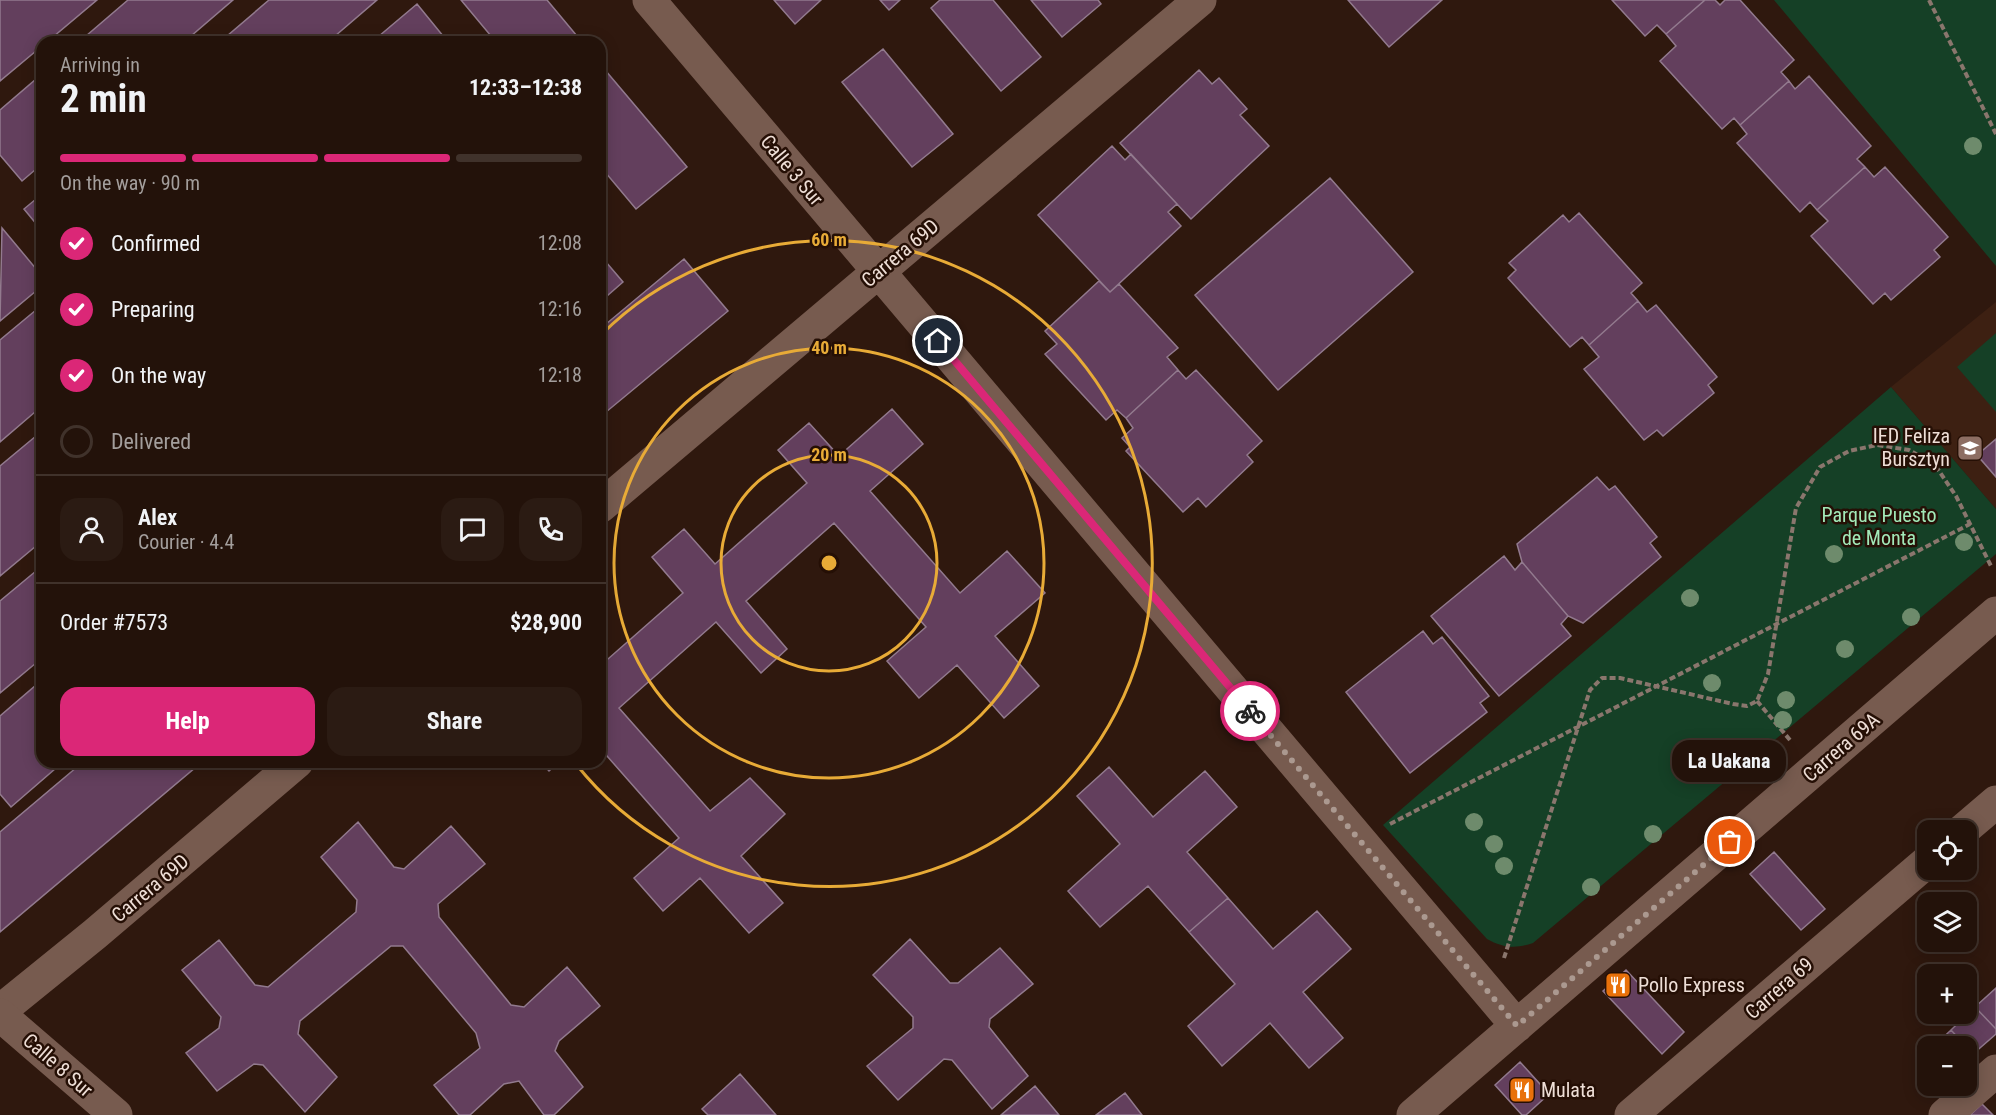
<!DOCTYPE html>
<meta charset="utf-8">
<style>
body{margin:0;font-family:"Roboto Condensed",sans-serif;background:#2b1b13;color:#f1f3f6;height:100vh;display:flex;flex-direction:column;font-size:22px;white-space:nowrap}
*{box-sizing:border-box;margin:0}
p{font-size:20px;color:#a39e9c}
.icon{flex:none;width:33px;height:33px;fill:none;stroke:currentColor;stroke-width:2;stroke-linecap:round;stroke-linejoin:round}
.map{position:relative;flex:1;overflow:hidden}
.details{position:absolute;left:36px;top:36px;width:570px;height:732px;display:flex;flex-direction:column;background:#23120a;border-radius:18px;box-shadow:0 3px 15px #0003,0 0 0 2px #40322b}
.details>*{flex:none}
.fabs{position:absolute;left:1917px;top:820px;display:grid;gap:12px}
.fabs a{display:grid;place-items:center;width:60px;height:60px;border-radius:12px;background:#23120a;box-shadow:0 3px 15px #0003,0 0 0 2px #40322b;font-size:30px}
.pin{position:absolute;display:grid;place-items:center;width:51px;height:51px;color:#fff;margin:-26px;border:3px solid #fff;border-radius:50%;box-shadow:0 2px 6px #0007}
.courier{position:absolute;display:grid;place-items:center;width:60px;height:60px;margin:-30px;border:4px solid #db2777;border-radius:50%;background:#fff;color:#222;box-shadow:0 2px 8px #0007}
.bubble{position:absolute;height:42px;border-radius:18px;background:#23120a;box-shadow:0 3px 15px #0003,0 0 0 2px #40322b;font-size:20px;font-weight:700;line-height:42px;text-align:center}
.headline em{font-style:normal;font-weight:700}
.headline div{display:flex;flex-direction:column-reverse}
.headline{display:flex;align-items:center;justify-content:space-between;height:102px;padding:0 24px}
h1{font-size:39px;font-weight:700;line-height:45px}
.bar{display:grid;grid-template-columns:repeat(4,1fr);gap:9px 6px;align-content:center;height:72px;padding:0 24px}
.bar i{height:8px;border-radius:4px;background:#40322b}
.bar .on{background:#db2777}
.bar p{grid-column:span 4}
.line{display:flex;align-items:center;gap:15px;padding:0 24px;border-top:2px solid #40322b}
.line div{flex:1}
.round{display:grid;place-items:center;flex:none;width:63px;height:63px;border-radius:18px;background:#2b1b13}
ol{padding:0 24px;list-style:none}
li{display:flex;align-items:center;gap:18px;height:66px}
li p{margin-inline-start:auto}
li .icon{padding:6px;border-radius:50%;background:#db2777;color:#fff;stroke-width:4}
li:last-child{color:#a39e9c}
li i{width:33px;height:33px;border:3px solid #40322b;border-radius:50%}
.button{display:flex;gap:12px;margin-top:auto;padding:12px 24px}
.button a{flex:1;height:69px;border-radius:18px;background:#db2777;color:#fff;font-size:24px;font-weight:700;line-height:69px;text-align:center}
.button a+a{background:#2b1b13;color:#f1f3f6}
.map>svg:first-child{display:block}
.built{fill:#3d2012}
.green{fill:#154026}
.building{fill:#633f5d;stroke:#927a8e;stroke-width:1.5}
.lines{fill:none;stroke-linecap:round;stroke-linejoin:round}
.path{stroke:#8a766d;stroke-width:4;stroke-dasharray:6 3;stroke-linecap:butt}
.street{stroke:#775b4f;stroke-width:33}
.secondary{stroke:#775b4f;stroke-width:33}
.tree{fill:#6e8b6c}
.done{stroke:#ab9990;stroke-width:6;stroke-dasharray:0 10.8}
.route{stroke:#db2777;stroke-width:8}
.ring{fill:none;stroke:#e8ab37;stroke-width:3}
.labels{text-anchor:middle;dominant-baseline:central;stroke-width:5;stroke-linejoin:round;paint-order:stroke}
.street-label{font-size:20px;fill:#eeded6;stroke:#250f05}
.poi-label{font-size:20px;fill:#eeded6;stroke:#250f05;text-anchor:start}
.park-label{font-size:20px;fill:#a2e9b8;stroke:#250f05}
.centre{fill:#e8ab37;stroke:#250f05;stroke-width:3}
.ring-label{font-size:18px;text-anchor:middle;font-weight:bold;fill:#e8ab37;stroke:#250f05;stroke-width:5;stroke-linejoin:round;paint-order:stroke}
</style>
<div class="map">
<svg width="1996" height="1115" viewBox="0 0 1996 1115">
<rect width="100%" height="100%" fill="#2f180e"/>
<path class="built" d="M1996 302V509L1891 387Z"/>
<path class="green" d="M1774 0H1996V266Z
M1996 333V412L1957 367Z
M1891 387 1996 509V554L1533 943C1516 949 1503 948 1487 939L1383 825Z"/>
<path class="building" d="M0 0H97L47 42H42V46L0 81Z
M128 0H233L184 42H79Z
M269 0H377L328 42H220Z
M461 0H547L582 42H496Z
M774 0H821L795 24Z
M880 0H900L889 10Z
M940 0H993L1041 57 1001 91 931 8Z
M1031 0H1098L1101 4 1062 37Z
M1348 0H1442L1389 47Z
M1612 0H1705L1666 34 1657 25 1645 36Z
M1705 0H1715L1720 5 1725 0H1740L1794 60 1781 72 1789 81 1740 125 1734 118 1722 129 1660 61 1676 46 1666 34Z
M417 4 448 42H372Z
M883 49 953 134 912 167 842 82Z
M600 64 687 167 636 209 600 166Z
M1199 70 1212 84 1219 78 1247 109 1240 115 1269 146 1191 219 1120 143Z
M42 74V164L22 181 0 155V110Z
M1809 76 1871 146 1857 159 1865 167 1817 210 1810 202 1800 212 1737 143 1747 134 1740 125 1789 81 1795 89Z
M1112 146 1125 160 1131 154 1177 204 1168 212 1181 226 1110 292 1038 215Z
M1865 167 1874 177 1885 167 1948 237 1934 250 1940 257 1891 300 1885 293 1873 304 1811 236 1828 221 1817 210Z
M1330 178 1413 272 1278 390 1195 295Z
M42 194V231L24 209Z
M1579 213 1642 283 1631 293 1638 301 1589 345 1582 337 1570 347 1508 278 1516 270 1509 263 1563 215 1569 222Z
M2 228 42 276V286L0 321Z
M600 255 623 282 600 302Z
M684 259 728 311 600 417V329Z
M1099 281 1110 292 1119 284 1178 348 1167 357 1178 370 1126 418 1117 410 1106 420 1045 354 1057 344 1045 331Z
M1638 301 1647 312 1656 305 1717 377 1708 385 1714 393 1663 436 1657 430 1644 440 1584 369 1599 357 1589 345Z
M42 305V406L0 442V340Z
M1178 370 1186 379 1196 370 1262 441 1247 455 1253 462 1206 507 1198 498 1183 512 1126 451 1130 447 1122 438 1133 428 1126 418Z
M892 409 923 444 870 491 960 593 1007 551 1045 593 995 636 1039 686 1004 718 957 665 919 698 887 661 926 627 834 523 746 601 787 649 761 673 716 622 619 708 710 811 750 778 785 814 741 856 783 903 749 933 700 878 663 911 634 878 679 838 600 748V666L683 593 652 557 684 529 715 564 807 483 778 450 809 423 839 456Z
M42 431V541L0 576V466Z
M1996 439V477L1977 455Z
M1597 477 1609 490 1615 486 1657 537 1650 543 1661 557 1583 623 1568 616 1522 562 1517 544Z
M1504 556 1515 570 1522 562 1568 616 1561 624 1571 636 1499 696 1431 616Z
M42 566V658L0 693V601Z
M1423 631 1433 644 1442 637 1489 696 1480 703 1487 712 1410 773 1346 692Z
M42 680V762H63L11 807 0 794V716Z
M83 762H202L0 932V832Z
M541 762H559L549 771Z
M1109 767 1153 817 1205 771 1237 807 1187 852 1228 898 1189 932 1148 886 1100 927 1068 891 1120 844 1077 796Z
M358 822 394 867 404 869 451 826 485 864 438 904 439 917 511 1005 524 1007 567 967 600 1006 559 1041 555 1051 583 1087 554 1115H544L519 1081 504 1084 470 1115H459L434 1085 480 1048 476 1033 403 946H391L300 1021 298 1034 337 1077 305 1112 263 1065 254 1064 217 1091 186 1053 219 1028 221 1017 182 970 219 940 255 985 268 987 356 912 357 900 321 857Z
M1774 852 1825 909 1801 930 1750 874Z
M1228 898 1273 949 1317 911 1351 949 1303 992 1343 1038 1309 1068 1270 1023 1222 1066 1188 1026 1235 984 1189 932Z
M910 939 950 983H958L1000 948 1033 984 990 1019 989 1027 1028 1076 992 1109 952 1060 944 1059 898 1100 867 1066 913 1028V1017L873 975Z
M1626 970 1684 1032 1662 1054 1603 991Z
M1996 988V1029L1975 1007Z
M1975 1007 1996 1029V1034L1973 1054 1951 1030Z
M1951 1030 1973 1054 1966 1060V1047H1933Z
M1520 1062 1549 1094 1526 1115H1522L1495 1085Z
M740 1074 776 1115H708L702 1109Z
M1035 1086 1059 1115H1001Z
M1125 1093 1142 1115H1096Z
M1982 1104 1993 1115H1970Z"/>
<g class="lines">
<path class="path" d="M1929 0 1996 134
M1757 701 1790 740
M1390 824 1970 524
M1504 958 1590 690 1602 678H1620L1733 704 1747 706 1757 701 1768 674 1796 508 1820 467 1849 451 1877 445 1909 450 1935 465 1956 496 1992 568"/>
<path class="street" d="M649 0 1517 1026
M600 507 1200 0
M1962 831 1996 802
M0 1011 95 934 297 762
M1413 1115 1996 613
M1631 1115 1928 861
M1945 1115 1996 1071"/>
<path class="secondary" d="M0 1015 116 1115"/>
</g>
<g class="tree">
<circle cx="1973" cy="146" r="9"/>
<circle cx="1964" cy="542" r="9"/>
<circle cx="1834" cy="554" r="9"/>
<circle cx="1690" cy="598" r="9"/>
<circle cx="1911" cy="617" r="9"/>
<circle cx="1845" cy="649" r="9"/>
<circle cx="1712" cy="683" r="9"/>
<circle cx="1786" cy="700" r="9"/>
<circle cx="1783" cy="720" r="9"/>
<circle cx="1474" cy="822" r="9"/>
<circle cx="1653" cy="834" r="9"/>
<circle cx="1494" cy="844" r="9"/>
<circle cx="1504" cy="866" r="9"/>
<circle cx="1591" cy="887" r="9"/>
</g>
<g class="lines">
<path class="done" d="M1250 711 1517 1026 1730 842"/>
<path class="route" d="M938 341 1250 711"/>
</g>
<g class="ring">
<circle cx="829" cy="563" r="108"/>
<circle cx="829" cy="563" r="215"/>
<path d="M601 335A323 323 0 1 1 576 764"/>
</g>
<defs>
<symbol id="school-square" viewBox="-11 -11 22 22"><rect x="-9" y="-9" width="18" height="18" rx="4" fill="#8d6e63" stroke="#250f05"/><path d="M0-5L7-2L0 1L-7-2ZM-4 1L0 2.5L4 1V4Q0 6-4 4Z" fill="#fff"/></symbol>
<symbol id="restaurant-square" viewBox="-11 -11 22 22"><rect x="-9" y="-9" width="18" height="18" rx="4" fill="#e8710a" stroke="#250f05"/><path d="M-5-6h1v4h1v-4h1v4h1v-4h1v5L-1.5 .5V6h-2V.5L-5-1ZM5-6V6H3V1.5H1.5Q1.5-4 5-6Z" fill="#fff"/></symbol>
</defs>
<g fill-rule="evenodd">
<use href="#school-square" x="1955" y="433" width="30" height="30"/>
<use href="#restaurant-square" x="1603" y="970" width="30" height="30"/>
<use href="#restaurant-square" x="1507" y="1075" width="30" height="30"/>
</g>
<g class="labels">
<g class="street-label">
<text transform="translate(792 170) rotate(50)">Calle 3 Sur</text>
<text transform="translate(900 253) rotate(-40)">Carrera 69D</text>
<text transform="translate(1841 747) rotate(-41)">Carrera 69A</text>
<text transform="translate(150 888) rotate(-40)">Carrera 69D</text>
<text transform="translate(1779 988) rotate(-41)">Carrera 69</text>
<text transform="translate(58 1065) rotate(41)">Calle 8 Sur</text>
</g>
<g class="poi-label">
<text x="1950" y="436" text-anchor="end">IED Feliza<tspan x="1950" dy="23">Bursztyn</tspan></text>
<text x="1638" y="985">Pollo Express</text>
<text x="1541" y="1090">Mulata</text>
</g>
<g class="park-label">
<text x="1879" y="515">Parque Puesto<tspan x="1879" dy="23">de Monta</tspan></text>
</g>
</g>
<circle cx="829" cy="563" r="9" class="centre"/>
<g class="ring-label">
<text x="829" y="246">60 m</text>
<text x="829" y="354">40 m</text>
<text x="829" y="461">20 m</text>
</g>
</svg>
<div class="fabs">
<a><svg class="icon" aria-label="locate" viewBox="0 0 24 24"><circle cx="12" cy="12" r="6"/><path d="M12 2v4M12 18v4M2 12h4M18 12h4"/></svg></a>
<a><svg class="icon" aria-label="layers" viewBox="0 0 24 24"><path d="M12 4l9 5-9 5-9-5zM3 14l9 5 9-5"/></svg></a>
<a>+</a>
<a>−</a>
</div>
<div class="pin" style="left:1730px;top:842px;background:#ea580c"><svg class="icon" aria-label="bag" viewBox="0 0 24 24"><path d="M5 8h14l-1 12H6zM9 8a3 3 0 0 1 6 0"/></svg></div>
<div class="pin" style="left:938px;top:341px;background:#1f2937"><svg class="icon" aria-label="home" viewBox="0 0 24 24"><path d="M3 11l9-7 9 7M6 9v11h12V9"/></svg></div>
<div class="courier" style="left:1250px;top:711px"><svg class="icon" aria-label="bike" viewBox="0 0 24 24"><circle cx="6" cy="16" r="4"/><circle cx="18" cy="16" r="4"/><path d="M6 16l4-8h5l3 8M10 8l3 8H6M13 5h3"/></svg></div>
<div class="bubble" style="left:1672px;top:740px;width:114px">La Uakana</div>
<section class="details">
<div class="headline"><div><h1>2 min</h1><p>Arriving in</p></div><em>12:33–12:38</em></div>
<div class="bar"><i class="on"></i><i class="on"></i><i class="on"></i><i></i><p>On the way · 90 m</p></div>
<ol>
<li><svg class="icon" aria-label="check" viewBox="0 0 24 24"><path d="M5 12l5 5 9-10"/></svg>Confirmed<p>12:08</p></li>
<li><svg class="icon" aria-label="check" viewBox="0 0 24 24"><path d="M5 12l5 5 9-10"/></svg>Preparing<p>12:16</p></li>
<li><svg class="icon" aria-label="check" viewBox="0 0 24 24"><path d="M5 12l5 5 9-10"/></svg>On the way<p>12:18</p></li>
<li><i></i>Delivered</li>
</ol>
<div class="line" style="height:108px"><a class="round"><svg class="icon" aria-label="person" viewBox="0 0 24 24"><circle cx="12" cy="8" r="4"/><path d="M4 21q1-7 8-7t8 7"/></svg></a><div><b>Alex</b><p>Courier · 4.4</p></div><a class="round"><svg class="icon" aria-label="chat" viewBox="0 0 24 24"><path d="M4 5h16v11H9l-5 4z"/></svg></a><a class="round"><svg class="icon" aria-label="phone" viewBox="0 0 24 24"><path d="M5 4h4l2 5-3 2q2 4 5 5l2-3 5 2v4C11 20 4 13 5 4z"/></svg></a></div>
<div class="line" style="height:78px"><div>Order #7573</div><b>$28,900</b></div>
<div class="button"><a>Help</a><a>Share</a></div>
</section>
</div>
